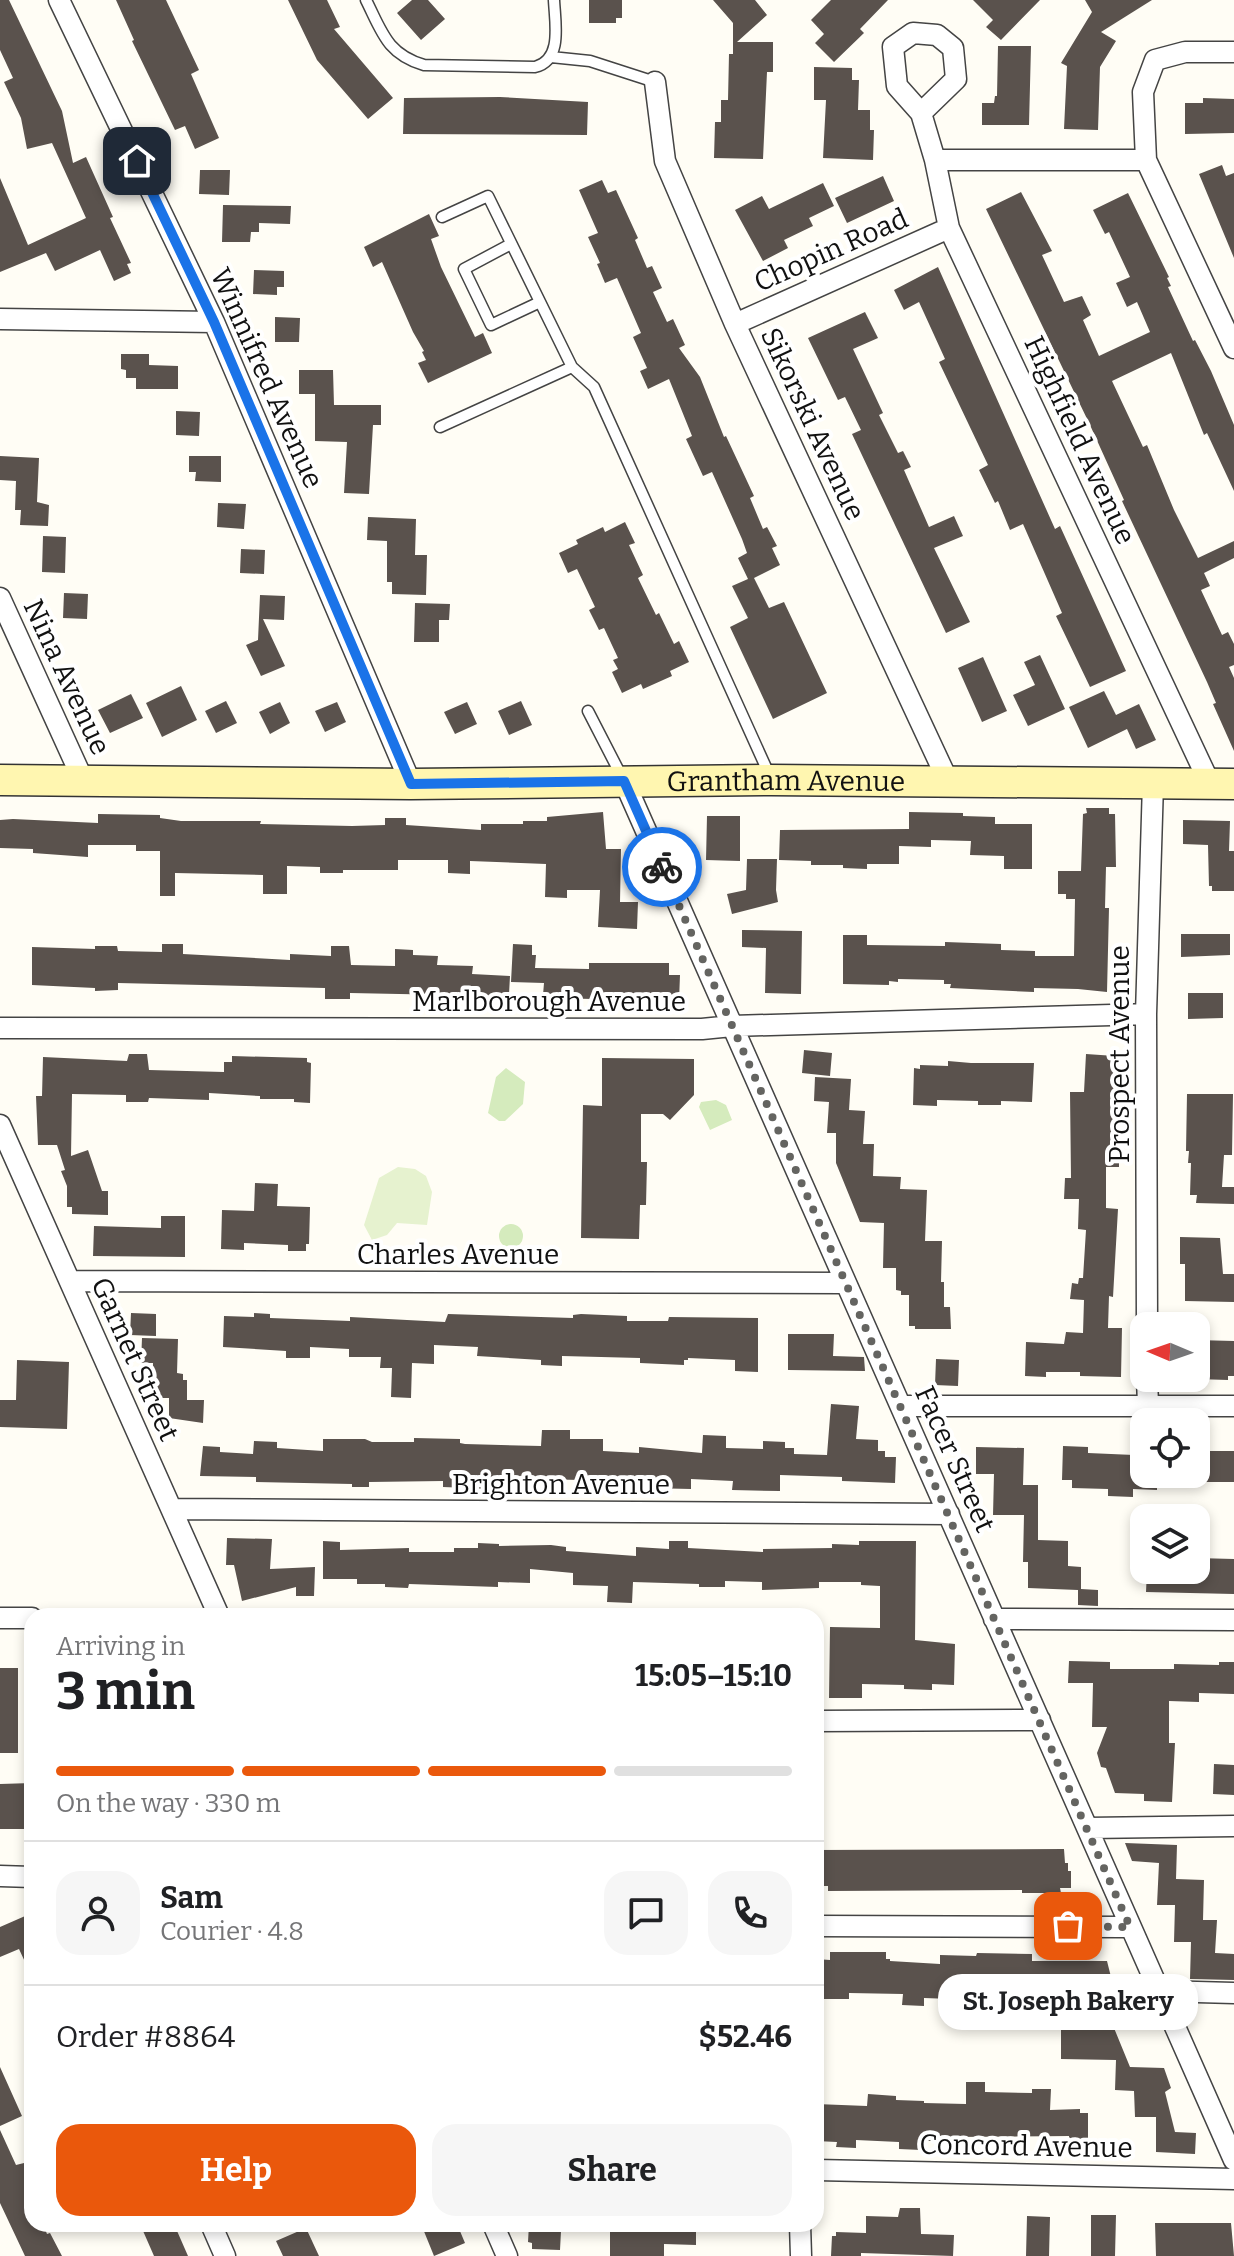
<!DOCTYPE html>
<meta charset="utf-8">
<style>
body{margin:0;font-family:Bitter,serif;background:#f6f6f6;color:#202124;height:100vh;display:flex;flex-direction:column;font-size:30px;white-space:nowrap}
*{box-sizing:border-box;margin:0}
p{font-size:26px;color:#757577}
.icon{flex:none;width:44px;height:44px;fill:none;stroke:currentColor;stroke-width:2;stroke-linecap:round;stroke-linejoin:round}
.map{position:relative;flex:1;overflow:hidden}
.side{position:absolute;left:24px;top:1608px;width:800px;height:624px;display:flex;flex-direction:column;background:#fff;border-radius:24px;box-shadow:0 4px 12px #0003}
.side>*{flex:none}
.needle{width:52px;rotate:272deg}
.fabs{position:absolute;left:1130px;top:1312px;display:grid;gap:16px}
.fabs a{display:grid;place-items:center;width:80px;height:80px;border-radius:16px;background:#fff;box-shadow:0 4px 12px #0003;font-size:40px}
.pin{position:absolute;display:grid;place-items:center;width:68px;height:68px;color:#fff;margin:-34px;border-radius:16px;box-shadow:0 4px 12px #0006}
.courier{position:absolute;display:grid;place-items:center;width:80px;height:80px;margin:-40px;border:6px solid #1a73e8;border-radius:50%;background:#fff;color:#222;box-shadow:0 2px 10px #0007}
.bubble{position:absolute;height:56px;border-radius:24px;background:#fff;box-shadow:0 4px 12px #0003;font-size:26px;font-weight:700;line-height:56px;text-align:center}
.headline em{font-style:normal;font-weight:700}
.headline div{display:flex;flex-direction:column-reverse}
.headline{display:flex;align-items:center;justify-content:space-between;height:136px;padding:0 32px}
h1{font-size:52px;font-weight:700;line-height:60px}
.bar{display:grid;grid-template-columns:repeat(4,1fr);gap:12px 8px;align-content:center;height:96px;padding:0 32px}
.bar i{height:10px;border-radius:6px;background:#e0e0e0}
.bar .current{background:#ea580c}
.bar p{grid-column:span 4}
.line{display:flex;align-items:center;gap:20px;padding:0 32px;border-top:2px solid #e0e0e0}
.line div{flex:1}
.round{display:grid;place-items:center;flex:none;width:84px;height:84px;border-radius:24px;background:#f6f6f6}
.primary-button{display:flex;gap:16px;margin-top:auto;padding:16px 32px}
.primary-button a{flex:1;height:92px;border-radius:24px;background:#ea580c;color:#fff;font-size:32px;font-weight:700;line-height:92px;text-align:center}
.primary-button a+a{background:#f6f6f6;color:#202124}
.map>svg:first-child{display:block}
.green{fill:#d5ebbd}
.pitch{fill:#e6f2cf}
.building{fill:#5a524d}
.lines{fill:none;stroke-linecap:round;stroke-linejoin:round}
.lane-casing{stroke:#444;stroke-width:13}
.street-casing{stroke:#444;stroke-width:23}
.secondary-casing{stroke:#333;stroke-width:33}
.lane{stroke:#fff;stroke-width:10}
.street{stroke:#fff;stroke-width:20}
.secondary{stroke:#fff6b0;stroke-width:30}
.done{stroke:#646461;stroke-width:8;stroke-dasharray:0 14.4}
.route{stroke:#1a73e8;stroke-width:10}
.labels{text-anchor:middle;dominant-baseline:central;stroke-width:8;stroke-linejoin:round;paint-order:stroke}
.street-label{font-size:28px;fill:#111;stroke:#fff}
</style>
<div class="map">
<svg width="1234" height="2256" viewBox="0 0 1234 2256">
<rect width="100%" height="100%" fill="#fffdf5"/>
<path class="green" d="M506 1068 525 1082 523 1104 505 1121H499L488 1113 496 1077Z
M716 1100 726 1105 732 1120 710 1130 699 1107 701 1102Z
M499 1236a12 12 0 1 1 24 0a12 12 0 1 1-24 0Z"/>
<path class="pitch" d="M398 1167 415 1169 426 1176 432 1192 427 1225 397 1223 387 1235 372 1240 364 1225 379 1178Z"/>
<path class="building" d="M0 0H9L62 111 73 163 86 157 113 217 110 218 131 263 127 264 131 273 114 281 100 250 55 271 46 253 0 272V178L28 245 86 218 52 143 27 149 21 118 4 82 13 78 0 50Z
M116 0H166L199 70 191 74 219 138 195 149 185 126 175 130 132 41 134 40Z
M288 0H327L340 27 334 29 393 98 368 119 317 60Z
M412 0H428L445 19 421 40 397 13Z
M589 0H622V18H616V23H589Z
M713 0H755L767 15 737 42H773V72H767L763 159 714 158 715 122H721V100H728L729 54H733V23Z
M831 0H888L860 29 864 33 834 62 815 43 824 34 811 20Z
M973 0H1040L1001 40 986 27 993 20Z
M1085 0H1152L1101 32 1116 41 1100 67 1098 130 1064 129 1067 66 1061 63 1092 12Z
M998 46H1031L1029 125H982V103H994L995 96H997Z
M814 67 852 68V80H859L858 110H870V130H874L873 160 823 158 826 100H814Z
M500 97 588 102 587 135 403 134 404 98Z
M1203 98 1234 99V133L1185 134V103H1203Z
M1222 165 1226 176 1234 173V258L1199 174Z
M200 170H230L229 195 199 194Z
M883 176 894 201 847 223 835 198Z
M602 180 608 193 616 190 638 238 635 240 647 268 652 266 662 288 653 292 667 322 673 319 685 345 679 348 700 377 724 437 726 436 754 496 750 498 763 529 767 527 777 546 772 548 780 565 754 578 769 608 784 602 827 693 773 719 730 627 748 618 732 586 748 579 738 558 747 553 742 539 712 472 703 476 686 439 692 436 669 379 648 389 640 371 647 368 633 337 641 333 617 278 605 283 597 264 600 263 588 237 598 233 579 190Z
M823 183 834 206 809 218 813 226 784 240 788 248 763 261 735 210 762 196 769 209Z
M1021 192 1052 251 1042 255 1064 302 1082 296 1091 315 1083 320 1099 356 1150 332 1137 302 1127 307 1116 283 1130 277 1109 232 1105 234 1093 210 1128 193 1169 277 1167 278 1171 286 1168 287 1193 341 1195 340 1211 371 1234 425V491L1207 433 1204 435 1171 353 1112 381 1143 447 1147 445 1174 510 1198 558 1234 541V558L1204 573 1210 586 1201 590 1222 635 1228 632 1234 644V665L1229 667 1234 678V751L1213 704 1216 703 1207 682 1122 501 1124 500 1090 425 986 209Z
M223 205 291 206 290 224 259 223V232H251L250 242H222Z
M429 214 439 236 431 239 441 267 475 337 483 333 492 353 428 383 418 363 426 360 422 352 424 351 413 332 382 262 373 267 364 247Z
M938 267 1055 529 1060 526 1126 671 1090 687 1056 616 1062 613 1023 524 1010 530 998 501 995 503 979 470 988 465 939 362 945 359 919 302 904 310 894 290Z
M254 270 284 271V287H277V295L253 294Z
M865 312 878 338 853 349 883 413 879 415 898 453 903 451 911 467 904 470 929 527 954 516 963 536 934 548 970 622 946 633 852 434 861 430 845 397 838 400 808 338Z
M275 317 300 318 299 342H275Z
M121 354H149V365L178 366V389H136V378H126V370L121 369Z
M299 370H333L334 405H381V425H373L369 494 344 493 347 442 315 441V394H299Z
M176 411 200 412 199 436 176 435Z
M0 456 39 458 37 502 49 505 48 526 20 525 21 510H15L16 481 0 480Z
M189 456H221V482L195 481 196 472H189Z
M218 503 246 504 244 529 217 527Z
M368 517 416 519 415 555H427L426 595 392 594V582H387V541L367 540Z
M625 522 635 543 629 545 643 575 638 578 656 615 659 613 674 644 679 641 689 662 670 671 672 676 643 689 641 684 622 693 612 672 618 669 613 660 618 658 604 628 599 630 589 610 595 607 577 569 568 573 559 553 578 544 576 540 603 527 605 532Z
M43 536 66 537 65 573 42 572Z
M241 549 265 550 264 574 240 573Z
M64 593 88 594 87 619 63 618Z
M260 595 285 596 284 620 263 619 285 666 261 676 246 645 258 640Z
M415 603 450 604 449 620H439V642H414Z
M1040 655 1065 709 1028 726 1013 695 1035 685 1024 662Z
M983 657 1007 711 982 722 958 668Z
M181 686 197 720 162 737 146 703Z
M1104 691 1116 715 1139 704 1156 740 1136 749 1127 729 1088 748 1069 707Z
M131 694 143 718 110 733 98 710Z
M226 701 237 723 216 733 205 711Z
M521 701 532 725 509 735 498 711Z
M280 702 290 723 270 734 259 712Z
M337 702 346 722 325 732 315 711Z
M467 702 477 724 455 734 444 712Z
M1086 808H1109V814H1115L1116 867H1106L1105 908H1109L1107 992 1078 989 1034 988V992L950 988 951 984H944V980L898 979V982L889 981V985L843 984V935H867V945L945 946V942L1001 944V950L1035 951V956H1074L1075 899H1066V894H1058V871H1081L1083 814 1087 813Z
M603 812 606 849H621L620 902H638L637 929 598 927 600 890H567V898L545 897 546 864 470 861V874L448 873V860H398V870H343V873H320V867L287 866V894H263V875L175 873V896H160V851H136V845H88V857L33 853V849L0 848V820L13 819 98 823V814L160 815V818L181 821H261L260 824 352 826 385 825V818H406V825L481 830V824H523V821H547V817Z
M909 812 963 813V816L995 817V824H1032V869H1004V856L970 855 971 841 931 840V847L899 846V864H867V869L843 868V865H811V861L779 860 780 830 909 829Z
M707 816H740V861L706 860Z
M1183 820 1230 821 1229 851H1234V891H1212V886H1209L1208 845 1183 844Z
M747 859H777L776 890 778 902 732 914 727 894 746 890Z
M742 930 802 931 801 994 765 993 766 948 742 947Z
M1181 934H1230V955L1181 957Z
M162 944H183V954L290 960V954L331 956V946H349L351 965 395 966V949L413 950V955L438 956 437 965 473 966 472 974 510 976 509 994H502V998L471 997V999H448L449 995 350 993V999H325V988L118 983V990L95 991V988L32 985V947L95 949V946H117L118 951 162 952Z
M513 944 532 945V955H536L535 968 589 969V963H669V975H680L679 1001 550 998V995H543L544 983 511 982Z
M1188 993H1223V1018L1188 1019Z
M804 1050 832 1053 830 1076 802 1073Z
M129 1054H147L149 1070 224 1072V1062H232V1056L307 1058V1062L311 1063 310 1103 294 1102V1099H260V1096L209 1093V1100L149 1098 148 1102H126V1095L72 1094 71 1156 88 1150 102 1191H108V1215L72 1214V1207H67V1186L61 1171 65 1170 57 1145H38L36 1096H42L43 1057 127 1061Z
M1086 1054 1115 1056 1114 1089 1119 1090V1167H1106V1208L1118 1209 1113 1297 1109 1296 1108 1328H1122L1121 1377 1080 1376V1372H1046V1377L1025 1376 1026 1342 1064 1344 1066 1332 1083 1333 1084 1300 1070 1299 1072 1283 1078 1284 1079 1278H1083L1086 1230 1078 1229 1079 1199H1064L1065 1178H1071L1070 1092H1084Z
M602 1058 694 1059V1095L670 1120 663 1114H641V1162H647L646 1205H640L639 1239 581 1238 583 1105 602 1106Z
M948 1061 971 1063H1034L1032 1102 1001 1101V1105H978V1101L937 1100V1106L913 1105 914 1068 920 1069V1065L948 1066Z
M815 1077 851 1079 849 1110 865 1111 863 1144H874L873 1176 901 1177 900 1189 927 1190 925 1241H942L941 1282H944V1307H950L951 1329H915V1326H909V1295H901V1291L896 1290V1268H883L884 1223 860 1222 836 1163V1133H827L829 1102 814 1101Z
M1187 1094H1233L1232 1155H1224L1222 1187H1234V1204L1196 1203 1197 1195H1190L1191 1163H1188L1189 1151H1186Z
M255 1183 278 1184 277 1206 310 1207 309 1244H306V1251H288V1245L244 1243V1250L221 1249 222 1210 254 1211Z
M161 1216H185V1257L93 1256 94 1226 161 1228Z
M1180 1237 1220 1238 1223 1274H1234V1302L1185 1301V1264H1180Z
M131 1313 156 1314V1336L130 1335Z
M254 1313 270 1314V1318L350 1321V1317L445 1322 448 1314 573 1318V1315L581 1314 627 1316V1321H668L669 1317 758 1318V1372L735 1371V1360L688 1358V1360H684V1365L640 1363V1358L562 1356V1366L541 1365V1360L477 1356 478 1347 434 1345V1364L412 1363 411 1398 391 1397 392 1368H380L381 1357H349V1349L310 1347V1358H286V1351L223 1347 224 1316 254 1317Z
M788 1334H834L833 1356 864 1357 865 1371 788 1370Z
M142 1338 178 1339 177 1373 183 1374V1380H187V1400H204L203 1423 169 1418V1398H152L153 1363H141Z
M1196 1340 1234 1341V1376H1228V1380L1196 1379Z
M936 1359 959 1360 958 1386 935 1385Z
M17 1360 69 1362 67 1429 0 1427V1400H16Z
M831 1404 859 1406 856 1439 878 1440V1451H885V1457H896L895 1483 842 1481V1477L780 1475V1491L732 1490 733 1481 691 1479V1489L604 1487V1484H580L581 1480 533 1479 527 1481V1484L502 1479V1482H493V1489L443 1487V1481L369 1482V1487H352V1484L256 1482V1477L200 1476 203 1446 220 1447V1452L253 1454 254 1441 277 1442V1448L323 1451V1439H365L372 1442H414V1438L460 1439V1443L465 1444 541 1446 542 1430H570V1439H603V1451L639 1453V1447L702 1453 703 1435 726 1436V1448L763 1449V1441L785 1442V1448H794V1454L827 1455Z
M1063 1446 1088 1447V1453L1134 1455V1474H1157V1490L1133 1489V1497L1108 1496V1489L1072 1488V1480H1062Z
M976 1447 1024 1448 1023 1485H1038V1540L1068 1541V1566L1081 1567V1589L1098 1590V1606L1078 1605V1590L1028 1588V1562H1023L1024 1515H993L994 1474H976Z
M1196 1451H1234V1482H1196Z
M227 1538 272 1539 270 1569 315 1567 314 1596H296V1587L242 1601 234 1565H226Z
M323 1541 340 1542V1550L409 1548V1552H454V1548H478V1543L499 1544V1546L551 1545 566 1547V1551L636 1556V1547L669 1549V1541H688V1548L763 1552V1549L832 1548V1544L859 1545V1541H916L915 1640 955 1644 954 1685 932 1684V1690L904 1689V1685L862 1684V1698H829L830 1627 880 1628V1586L861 1585V1582H819V1588L762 1590V1582L725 1581V1587H699V1584L633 1582 632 1603 607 1602 608 1586 573 1585V1573L530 1569V1583L498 1582V1587L409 1584 408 1588 385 1587V1584H357V1579H323Z
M1196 1558 1234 1559V1594L1146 1592 1147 1570H1196Z
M1069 1661 1110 1662V1669H1174V1664L1219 1665V1662H1234V1694L1199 1693V1702L1169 1701V1743H1175L1172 1802 1144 1801V1794L1115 1793 1106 1768 1101 1767 1097 1753 1107 1727H1092L1093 1683H1068Z
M0 1668H18V1753H0Z
M1214 1764 1234 1765V1795L1213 1794Z
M32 1783V1810H25V1829H0V1784Z
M1125 1843 1177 1845 1176 1879 1204 1880 1203 1920H1217L1215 1953 1234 1954V1980L1190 1979 1191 1942H1174L1175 1905H1157L1159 1863 1132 1861Z
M1064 1849 1065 1863H1068V1871H1071V1888H1060L1061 1893H1022V1890L828 1891V1886H816V1850Z
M32 1913V1977L19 1949 0 1957V1927Z
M830 1952H886V1959H890V1961L940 1964V1955L976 1956 977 1953 1032 1954V1961H1107L1114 1989 1106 1991V2028H1114L1130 2067 1164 2068 1171 2088 1165 2092 1175 2132 1196 2133 1195 2154 1156 2152V2117H1135L1134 2091 1115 2090 1116 2060 1061 2059V2028H1019V2006L978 2005V2000L924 1998V2006L902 2005 903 1994 849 1993V1999H816V1959L830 1960Z
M0 2067 22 2116 0 2126Z
M966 2082H985V2092L1032 2093V2089H1051L1050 2110 1080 2109V2113H1088V2142H1069V2136L953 2137V2141H922L921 2150 899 2149V2142L856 2140V2148L836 2147 837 2142 816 2141V2104L867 2106 868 2094 896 2096V2100L924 2101V2103L966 2104Z
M0 2130 16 2165 32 2161V2224H43L47 2234 50 2233 62 2256H25L0 2203Z
M900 2208H920L921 2234 954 2235 953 2256 861 2253V2256H831L832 2236H836V2232L866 2233V2216L898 2217Z
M1091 2215H1116L1115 2256H1091Z
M1027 2216 1050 2217 1049 2256H1026Z
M1155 2223H1231L1234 2256H1156Z
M140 2224H174L188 2256H154Z
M421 2224H457L465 2243 434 2256Z
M529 2224H558V2231H561L560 2250 532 2249V2243L528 2242Z
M610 2224H696V2245L664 2244V2256H610Z
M306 2228 319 2256H283L276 2241Z"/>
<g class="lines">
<defs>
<path id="lane" d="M366 0C382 32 387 54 424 65L535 67C563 60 555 23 554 0
M551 57 590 61 655 82
M442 217 488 196 572 367 594 387 769 774
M511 244 464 269 491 325 540 302
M440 427 572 367
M588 711 623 779"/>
<path id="street" d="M59 0 214 322 411 784
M1234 52H1185L1155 60 1143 92 1146 160 1234 348
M655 82 665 161 735 324 948 781
M921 113 956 79 953 48 937 35 913 33 893 47 897 86 921 113 935 160 949 228 1210 784
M935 160H1146
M0 319 214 322
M735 324 949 228
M0 598 83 780
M624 781 1234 2160
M0 1028 702 1029 732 1026 1146 1014
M0 1125 219 1616
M70 1281 845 1283
M1147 1326 1146 1014 1153 783
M1147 1378 1148 1405
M901 1406H1234
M172 1509 949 1514
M0 1618H32
M994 1619 1234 1620
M816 1721 1040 1720
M1088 1828 1234 1826
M0 1876 32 1877
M816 1926 1130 1927
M1160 1991 1234 1993
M816 2170 1234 2179
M211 2224 225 2256
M493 2224 507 2256
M800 2224 801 2256"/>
<g id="secondary">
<path id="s1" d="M0 780 411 784 771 780 1234 784"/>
</g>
</defs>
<use href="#lane" class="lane-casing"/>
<use href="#street" class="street-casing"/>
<use href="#secondary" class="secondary-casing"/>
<use href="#lane" class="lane"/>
<use href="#street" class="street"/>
<use href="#secondary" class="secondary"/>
</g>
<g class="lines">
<path class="done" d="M662 867 1130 1927 1068 1926"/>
<path class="route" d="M137 161 214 322 411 784 624 781 662 867"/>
</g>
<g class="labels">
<g class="street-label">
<text transform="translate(831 250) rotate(-24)">Chopin Road</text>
<text transform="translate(267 378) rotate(66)">Winnifred Avenue</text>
<text transform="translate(813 424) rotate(65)">Sikorski Avenue</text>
<text transform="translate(1080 440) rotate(65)">Highfield Avenue</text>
<text transform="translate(67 677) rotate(65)">Nina Avenue</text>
<text stroke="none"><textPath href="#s1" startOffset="786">Grantham Avenue</textPath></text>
<text x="549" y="1001">Marlborough Avenue</text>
<text transform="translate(1119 1054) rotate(-90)">Prospect Avenue</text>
<text x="458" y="1254">Charles Avenue</text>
<text transform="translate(135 1359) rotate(66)">Garnet Street</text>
<text transform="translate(955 1459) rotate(66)">Facer Street</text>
<text x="561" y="1484">Brighton Avenue</text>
<text transform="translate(1026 2146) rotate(1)">Concord Avenue</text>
</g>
</g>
</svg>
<div class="fabs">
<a><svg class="needle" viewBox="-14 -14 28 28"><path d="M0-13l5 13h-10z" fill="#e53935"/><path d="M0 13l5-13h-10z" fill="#757577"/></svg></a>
<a><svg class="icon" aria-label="locate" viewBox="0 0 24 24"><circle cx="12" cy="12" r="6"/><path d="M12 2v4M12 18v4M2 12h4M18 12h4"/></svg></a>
<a><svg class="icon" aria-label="layers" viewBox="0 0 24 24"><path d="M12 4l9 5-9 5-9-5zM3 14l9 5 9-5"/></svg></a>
</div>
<div class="pin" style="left:1068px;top:1926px;background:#ea580c"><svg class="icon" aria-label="bag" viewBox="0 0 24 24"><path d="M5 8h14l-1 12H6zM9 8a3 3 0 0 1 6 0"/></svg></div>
<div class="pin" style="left:137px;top:161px;background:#1f2937"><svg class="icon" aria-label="home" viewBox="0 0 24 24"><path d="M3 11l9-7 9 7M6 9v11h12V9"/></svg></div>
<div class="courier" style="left:662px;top:867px"><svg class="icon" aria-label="bike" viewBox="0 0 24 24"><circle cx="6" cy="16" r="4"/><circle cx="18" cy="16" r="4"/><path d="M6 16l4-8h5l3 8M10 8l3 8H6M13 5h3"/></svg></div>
<div class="bubble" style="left:938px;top:1974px;width:260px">St. Joseph Bakery</div>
<section class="side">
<div class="headline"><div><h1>3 min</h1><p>Arriving in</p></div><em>15:05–15:10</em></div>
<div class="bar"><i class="current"></i><i class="current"></i><i class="current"></i><i></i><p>On the way · 330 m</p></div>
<div class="line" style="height:144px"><a class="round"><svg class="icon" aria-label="person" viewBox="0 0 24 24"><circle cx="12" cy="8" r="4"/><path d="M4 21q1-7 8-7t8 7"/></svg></a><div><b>Sam</b><p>Courier · 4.8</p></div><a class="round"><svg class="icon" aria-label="chat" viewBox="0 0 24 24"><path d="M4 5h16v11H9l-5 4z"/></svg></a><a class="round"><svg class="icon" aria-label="phone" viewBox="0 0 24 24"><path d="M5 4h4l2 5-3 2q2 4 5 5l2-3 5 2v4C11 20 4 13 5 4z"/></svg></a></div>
<div class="line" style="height:104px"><div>Order #8864</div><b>$52.46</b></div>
<div class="primary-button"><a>Help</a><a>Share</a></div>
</section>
</div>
